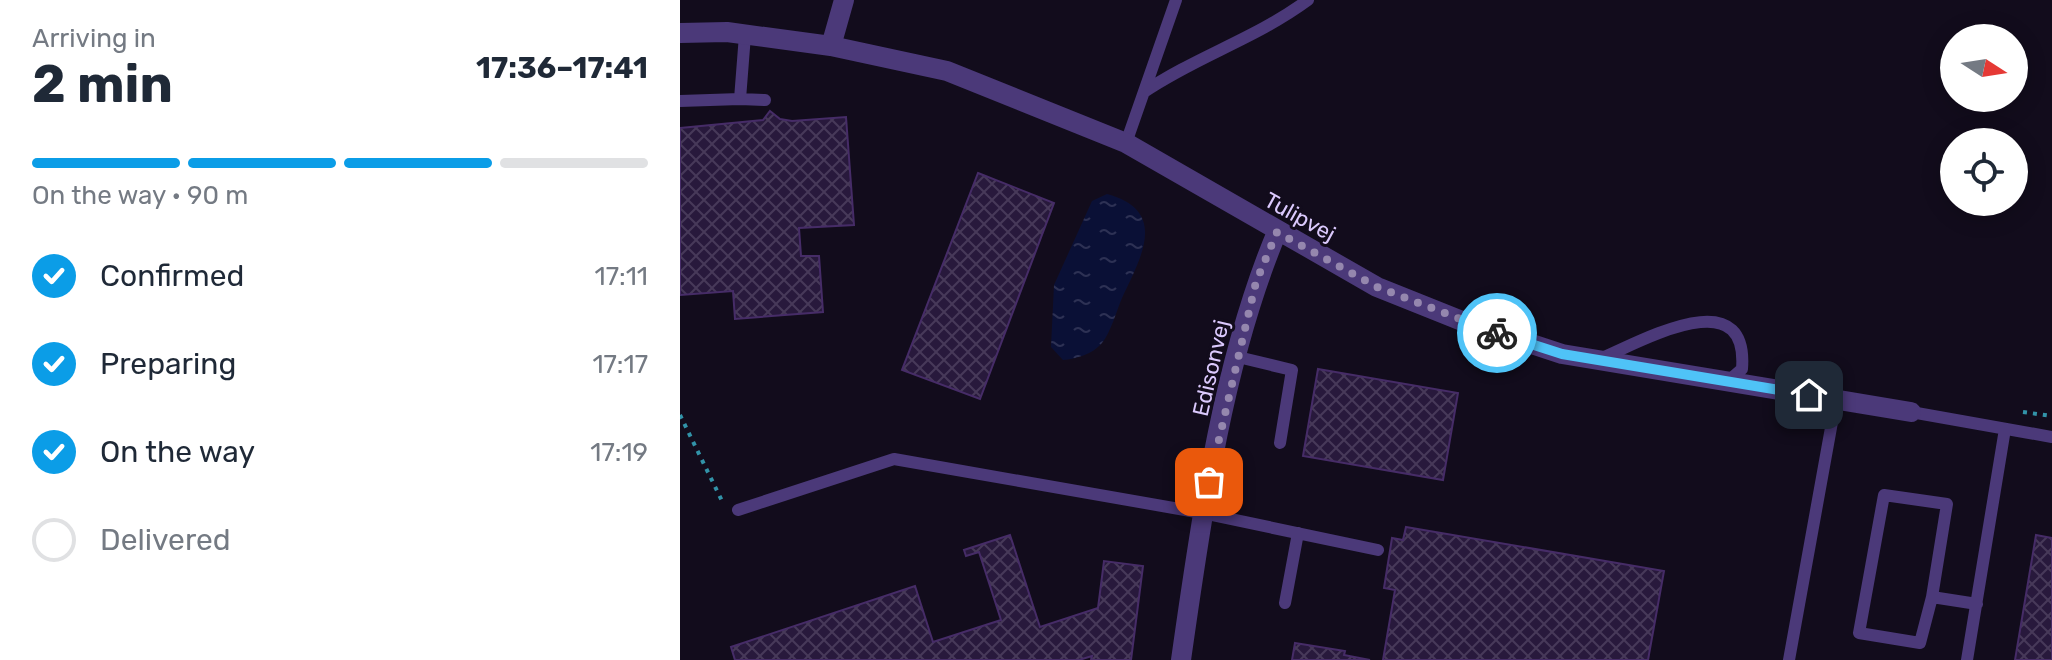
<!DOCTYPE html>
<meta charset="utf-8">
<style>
body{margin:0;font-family:Rubik,sans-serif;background:#f6f6f7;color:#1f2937;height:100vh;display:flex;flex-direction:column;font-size:30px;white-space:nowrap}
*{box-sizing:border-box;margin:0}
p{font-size:26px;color:#747a83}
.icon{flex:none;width:44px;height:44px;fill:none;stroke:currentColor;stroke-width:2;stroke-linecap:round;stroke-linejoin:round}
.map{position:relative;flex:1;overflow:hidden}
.sheet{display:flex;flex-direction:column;background:#fff;width:680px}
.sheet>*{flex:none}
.needle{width:52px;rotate:102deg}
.controls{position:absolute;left:1260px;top:24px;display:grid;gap:16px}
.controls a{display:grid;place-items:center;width:88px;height:88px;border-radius:50%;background:#fff;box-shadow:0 4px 20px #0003;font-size:40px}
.pin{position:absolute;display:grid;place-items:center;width:68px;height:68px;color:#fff;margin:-34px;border-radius:16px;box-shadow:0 4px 12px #0006}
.courier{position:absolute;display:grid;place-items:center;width:80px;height:80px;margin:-40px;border:6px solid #4fc3f7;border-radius:50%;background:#fff;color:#222;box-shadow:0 2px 10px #0007}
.headline em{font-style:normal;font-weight:700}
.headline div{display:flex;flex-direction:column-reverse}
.headline{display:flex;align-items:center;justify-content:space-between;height:136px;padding:0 32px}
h1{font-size:52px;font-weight:700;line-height:60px}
.bar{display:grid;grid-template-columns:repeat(4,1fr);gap:12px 8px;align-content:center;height:96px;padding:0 32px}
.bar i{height:10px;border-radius:6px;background:#e0e1e3}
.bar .selected{background:#0b9de7}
.bar p{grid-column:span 4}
ol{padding:0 32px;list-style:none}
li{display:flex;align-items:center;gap:24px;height:88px}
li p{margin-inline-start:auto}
li .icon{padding:8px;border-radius:50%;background:#0b9de7;color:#fff;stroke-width:4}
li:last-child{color:#747a83}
li i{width:44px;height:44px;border:4px solid #e0e1e3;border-radius:50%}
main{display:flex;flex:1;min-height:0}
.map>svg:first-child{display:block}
.water{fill:url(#water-ripples)}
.building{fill:url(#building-cross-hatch);stroke:#462c67;stroke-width:2}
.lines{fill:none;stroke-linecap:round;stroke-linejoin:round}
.path{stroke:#3293a8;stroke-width:4;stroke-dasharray:4 6;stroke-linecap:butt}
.service{stroke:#4b3979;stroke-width:12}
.minor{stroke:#4b3979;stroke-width:20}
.done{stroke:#9587ae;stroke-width:8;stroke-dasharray:0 14.4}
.route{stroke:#4fc3f7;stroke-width:10}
.labels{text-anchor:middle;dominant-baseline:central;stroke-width:6;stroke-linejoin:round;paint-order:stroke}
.street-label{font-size:22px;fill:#dbc9fd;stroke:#120c1c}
</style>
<main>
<section class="sheet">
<div class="headline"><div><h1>2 min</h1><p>Arriving in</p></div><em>17:36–17:41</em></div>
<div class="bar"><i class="selected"></i><i class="selected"></i><i class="selected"></i><i></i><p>On the way · 90 m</p></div>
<ol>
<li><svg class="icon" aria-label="check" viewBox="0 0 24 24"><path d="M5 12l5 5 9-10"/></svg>Confirmed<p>17:11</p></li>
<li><svg class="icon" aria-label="check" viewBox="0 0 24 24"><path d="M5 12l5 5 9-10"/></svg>Preparing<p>17:17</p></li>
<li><svg class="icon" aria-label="check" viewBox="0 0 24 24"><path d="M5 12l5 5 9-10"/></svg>On the way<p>17:19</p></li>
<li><i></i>Delivered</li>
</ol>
</section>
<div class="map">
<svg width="1372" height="660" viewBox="0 0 1372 660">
<defs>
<pattern id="water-ripples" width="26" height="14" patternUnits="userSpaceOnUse" patternTransform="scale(2)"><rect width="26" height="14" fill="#0a1036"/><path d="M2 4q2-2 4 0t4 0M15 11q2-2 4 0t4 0" fill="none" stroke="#2d3154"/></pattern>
<pattern id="building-cross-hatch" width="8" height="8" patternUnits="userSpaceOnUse" patternTransform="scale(2)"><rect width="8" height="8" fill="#28193c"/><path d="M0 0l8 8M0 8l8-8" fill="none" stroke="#473959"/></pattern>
</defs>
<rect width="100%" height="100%" fill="#120c1c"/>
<path class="water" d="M427 194C489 211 461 257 442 298 436 312 431 332 422 343 413 354 396 359 383 360L371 347 374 285 412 201Z"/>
<path class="building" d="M90 111 100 119 112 121 166 117 174 225 119 228 121 256H139L143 312 55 319 53 291 0 295V128L83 120Z
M298 173 374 203 300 399 222 370Z
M638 369 778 393 763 480 623 456Z
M726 527 984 571 968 660H703L715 590 704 588 712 538 723 540Z
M330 535 360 627 418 608 424 561 463 566 451 660H411L412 656 399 660H55L51 647 235 586 253 642 321 620 299 552 286 556 284 550Z
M1356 535 1372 538V660H1335Z
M615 643 665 651 664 655 690 660H612Z"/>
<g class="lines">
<path class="path" d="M1343 412 1372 416
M0 415 43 503"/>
<path class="service" d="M464 92C517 56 575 39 628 0
M60 99 85 100
M0 101 60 99 65 35
M446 143 496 0
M558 357 612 370 600 443
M922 358C962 341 1069 280 1062 369L1047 382
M1231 412 1372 437
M58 510 214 459 522 513 698 550
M1252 597 1240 643 1179 633 1204 495 1267 504 1252 597 1297 604
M605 603 618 533
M1109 660 1156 400
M1287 660 1325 429"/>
<path class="minor" d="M0 33 47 32 151 46 267 71 446 143 697 287 787 323 882 354 1231 412
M151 46 164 0
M501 660C521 520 542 363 597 232"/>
</g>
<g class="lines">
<path class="done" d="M529 482 576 282 597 232 697 287 817 333"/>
<path class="route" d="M817 333 882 354 1129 395"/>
</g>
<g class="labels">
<g class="street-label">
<text transform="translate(620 217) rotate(29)">Tulipvej</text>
<text transform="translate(531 368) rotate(-77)">Edisonvej</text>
</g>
</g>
</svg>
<div class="controls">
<a><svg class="needle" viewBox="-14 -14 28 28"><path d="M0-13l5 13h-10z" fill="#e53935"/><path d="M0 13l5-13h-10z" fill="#747a83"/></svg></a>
<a><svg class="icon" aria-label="locate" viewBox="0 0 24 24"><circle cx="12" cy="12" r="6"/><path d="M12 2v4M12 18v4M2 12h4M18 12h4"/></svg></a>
</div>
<div class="pin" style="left:529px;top:482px;background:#ea580c"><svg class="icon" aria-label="bag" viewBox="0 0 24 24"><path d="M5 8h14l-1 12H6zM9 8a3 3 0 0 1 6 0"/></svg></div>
<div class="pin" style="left:1129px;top:395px;background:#1f2937"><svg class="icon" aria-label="home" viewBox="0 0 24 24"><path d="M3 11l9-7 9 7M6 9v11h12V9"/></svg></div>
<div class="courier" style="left:817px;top:333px"><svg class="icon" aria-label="bike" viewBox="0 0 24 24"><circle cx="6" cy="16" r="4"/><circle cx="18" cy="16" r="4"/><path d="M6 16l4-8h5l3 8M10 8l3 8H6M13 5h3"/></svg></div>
</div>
</main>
